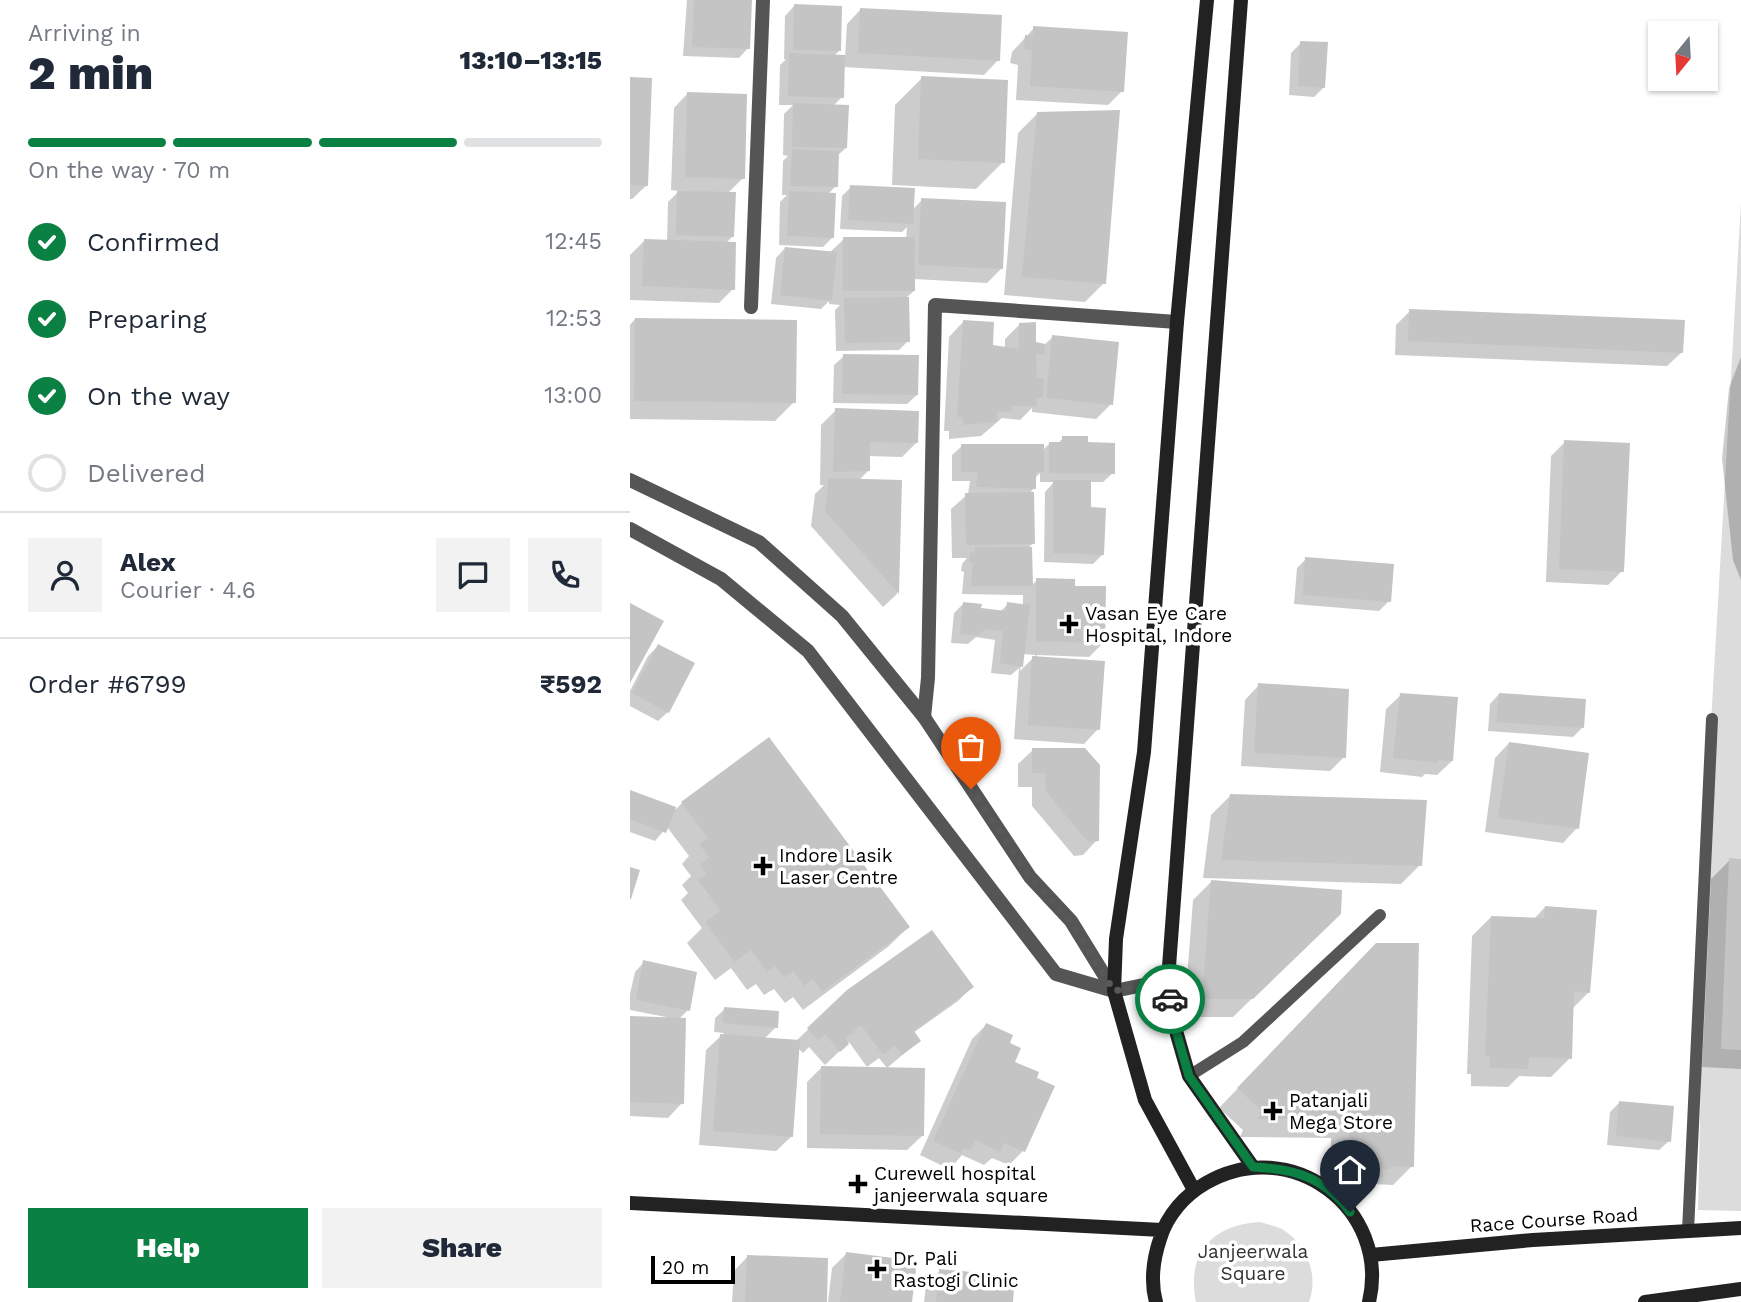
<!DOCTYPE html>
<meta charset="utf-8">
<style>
body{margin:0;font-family:"Work Sans",sans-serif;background:#f2f2f3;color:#1f2937;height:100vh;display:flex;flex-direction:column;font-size:26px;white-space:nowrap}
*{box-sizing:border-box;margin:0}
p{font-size:23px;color:#747a83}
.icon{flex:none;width:38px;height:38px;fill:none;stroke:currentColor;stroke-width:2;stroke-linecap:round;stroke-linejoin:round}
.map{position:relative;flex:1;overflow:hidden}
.details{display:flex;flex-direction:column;background:#fff;width:630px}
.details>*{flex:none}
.needle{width:46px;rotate:198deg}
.tools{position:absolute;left:1018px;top:21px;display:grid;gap:14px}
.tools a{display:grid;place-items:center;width:70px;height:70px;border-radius:0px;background:#fff;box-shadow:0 2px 5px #0004;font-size:35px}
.scale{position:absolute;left:21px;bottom:18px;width:84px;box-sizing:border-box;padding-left:7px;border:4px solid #000;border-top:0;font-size:19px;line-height:24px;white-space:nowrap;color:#000;-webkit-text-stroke:5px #fff;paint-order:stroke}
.pin{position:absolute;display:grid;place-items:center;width:60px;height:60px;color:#fff;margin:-72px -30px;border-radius:50% 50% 50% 0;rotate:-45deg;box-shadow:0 0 7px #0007}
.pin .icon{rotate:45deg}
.courier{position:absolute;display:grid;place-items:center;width:70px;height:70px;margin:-35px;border:5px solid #0b8043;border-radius:50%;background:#fff;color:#222;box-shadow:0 2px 9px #0007}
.summary em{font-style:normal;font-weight:800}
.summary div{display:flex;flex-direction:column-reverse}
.summary{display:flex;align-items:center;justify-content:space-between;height:119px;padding:0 28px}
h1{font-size:46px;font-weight:800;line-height:52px}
.bar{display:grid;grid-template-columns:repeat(4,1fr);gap:10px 7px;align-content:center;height:84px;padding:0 28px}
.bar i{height:9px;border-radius:5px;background:#e0e1e3}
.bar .on{background:#0b8043}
.bar p{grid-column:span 4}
.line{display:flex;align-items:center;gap:18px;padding:0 28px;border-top:2px solid #e0e1e3}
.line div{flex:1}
.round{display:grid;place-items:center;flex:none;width:74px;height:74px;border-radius:0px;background:#f2f2f3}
ol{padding:0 28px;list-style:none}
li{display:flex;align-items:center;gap:21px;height:77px}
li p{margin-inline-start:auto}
li .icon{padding:7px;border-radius:50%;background:#0b8043;color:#fff;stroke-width:4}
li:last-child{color:#747a83}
li i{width:38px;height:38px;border:4px solid #e0e1e3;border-radius:50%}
.action{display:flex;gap:14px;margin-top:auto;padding:14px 28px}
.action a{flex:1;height:80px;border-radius:0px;background:#0b8043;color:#fff;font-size:28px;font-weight:800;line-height:80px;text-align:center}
.action a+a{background:#f2f2f3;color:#1f2937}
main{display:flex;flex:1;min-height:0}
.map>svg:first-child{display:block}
.green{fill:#dcdcdc}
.shadow{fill:#0003;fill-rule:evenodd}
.building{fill:#c4c4c4}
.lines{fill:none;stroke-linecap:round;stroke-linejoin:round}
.service{stroke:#555;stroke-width:12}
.minor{stroke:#555;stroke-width:14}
.tertiary{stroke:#555;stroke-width:14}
.secondary{stroke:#222;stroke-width:14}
.done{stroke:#595959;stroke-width:7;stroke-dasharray:0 12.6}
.route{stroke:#0b8043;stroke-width:9}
.poi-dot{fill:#000;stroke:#fff;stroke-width:2.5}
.labels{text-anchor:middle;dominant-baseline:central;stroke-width:7;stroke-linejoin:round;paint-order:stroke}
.poi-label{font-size:19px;fill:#000;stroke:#fff;text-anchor:start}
.street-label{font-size:19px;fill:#000;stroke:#fff}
.park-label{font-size:19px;fill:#333;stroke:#fff}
</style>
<main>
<section class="details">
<div class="summary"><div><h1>2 min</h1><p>Arriving in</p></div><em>13:10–13:15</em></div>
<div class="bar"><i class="on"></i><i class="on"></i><i class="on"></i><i></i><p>On the way · 70 m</p></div>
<ol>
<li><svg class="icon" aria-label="check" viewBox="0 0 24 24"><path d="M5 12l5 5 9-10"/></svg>Confirmed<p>12:45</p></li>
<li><svg class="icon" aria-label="check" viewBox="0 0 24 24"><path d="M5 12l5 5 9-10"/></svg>Preparing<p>12:53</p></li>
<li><svg class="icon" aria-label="check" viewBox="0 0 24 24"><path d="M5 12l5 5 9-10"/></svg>On the way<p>13:00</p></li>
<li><i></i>Delivered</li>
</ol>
<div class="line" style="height:126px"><a class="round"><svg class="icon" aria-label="person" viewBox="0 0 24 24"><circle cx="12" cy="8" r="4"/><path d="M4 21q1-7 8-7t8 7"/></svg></a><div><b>Alex</b><p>Courier · 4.6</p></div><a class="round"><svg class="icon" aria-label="chat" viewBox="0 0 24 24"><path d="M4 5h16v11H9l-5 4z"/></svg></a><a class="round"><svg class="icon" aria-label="phone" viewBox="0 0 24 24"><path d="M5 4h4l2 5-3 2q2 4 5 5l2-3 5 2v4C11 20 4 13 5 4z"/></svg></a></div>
<div class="line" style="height:91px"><div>Order #6799</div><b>₹592</b></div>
<div class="action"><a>Help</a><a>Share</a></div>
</section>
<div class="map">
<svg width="1111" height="1302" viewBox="0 0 1111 1302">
<rect width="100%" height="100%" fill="#fff"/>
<path class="green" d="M1111 203V1211L1068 1210 1077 793Z
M630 1222C637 1224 645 1226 652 1229 677 1244 689 1275 679 1302H566C556 1253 582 1225 630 1222Z"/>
<path class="shadow" d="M57 0H120L118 48 109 58 53 56Z
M164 6 209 51 204 56 215 57 217 24 231 9 368 60 354 75 213 67 212 97 203 106 216 148 207 156 206 186 198 194 203 237 193 247 149 245 150 202 157 195H152L153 161 158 156 153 155 154 114 163 105H149L150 65 156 59H154L155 16Z
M404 28 492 91 478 105 386 100 388 65 380 63 382 52Z
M671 43 694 87 684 97 659 95 661 53Z
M292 78 373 162 346 189 262 185 265 105Z
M0 79 17 185 2 199H0Z
M58 93 113 178 97 194 102 237 96 243 103 289 89 303 0 300V255L14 241 37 242 38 202 49 191 41 190 44 108Z
M407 114 474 283 455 302 374 295 388 133Z
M221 187 282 210 292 200 371 269 357 283 284 279V291L277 297 278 341 269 350 206 351 205 310 210 305 199 304V301L191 309 141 304 146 258 155 248 199 253 214 239H276L277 227 272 232 210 229 212 196Z
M780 311 1052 352 1037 366 765 355 766 325Z
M5 319 164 402 145 421 0 419V325Z
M333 322 361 347 375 349V339L390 324 405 344 414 345 423 337 481 404 466 419 402 412V408L390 420 372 418 351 436 319 439V431H314L319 337Z
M214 356 287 395 277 404 203 403 204 365Z
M1111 357V580L1103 560 1092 459 1099 388Z
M206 410 287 442 272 457 238 456 239 470 228 481 270 482 267 594 253 607 181 526 185 494 194 485H190L191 425Z
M433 438 456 444 483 473 473 482H459V509L473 554 463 564 414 562 415 492 424 482H410V473L404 479V488L399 494 404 543 400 546 401 586 407 580 443 588 474 642 459 657 407 655V658L468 729 454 744 384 739 389 668 381 675 361 673 365 640 346 637 338 644 321 643 324 613 333 604 349 609 370 612 378 604 393 606V595L332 594 334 572 331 571 332 564 337 558H322L321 509 338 494 340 481H322V455L332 446 412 451 420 443H428ZM392 654 406 655 390 671Z
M935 442 992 571 978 585 916 582 921 456Z
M676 559 759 601 749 611 664 604 667 568Z
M28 646 38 712 28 721 0 706V691L18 656Z
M629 685 714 757 700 771 611 766 615 700Z
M869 694 952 728 943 737 858 731 860 704Z
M771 695 822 761 807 775 795 774 792 777 750 772 756 709Z
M879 743 947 828 933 843 855 832 865 758Z
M403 750 467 840 453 855 444 856 402 806V787H388V764Z
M0 792 46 809 52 803 278 927 259 946 173 1010 163 997 155 1003 144 989 134 995 126 984 117 990 101 968 85 980 57 943 72 928 51 900 58 893 52 885 61 876 52 864 59 856 37 827 25 841 0 832Z
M600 796 790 865 771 884 573 878 581 815Z
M1100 860 1111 861V1069L1072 1067 1081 879Z
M582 881 689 933 603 1017H554L563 900Z
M915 907 959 992 942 1009 940 1058 921 1077 889 1076 878 1087 841 1086V1074H837L842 936 861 917 904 919Z
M14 962 58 1010 49 1019 52 1103 38 1118 0 1116V1018L36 1019V1017L0 1010V994L5 972Z
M727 964 782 1166 763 1185 743 1184 739 1188 700 1186 701 1138 610 1137 613 1130 589 1108Z
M342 987 328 1001 283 1033 289 1041 257 1068 249 1058 237 1067 219 1042 195 1065 179 1047 173 1053 167 1047 161 1137 146 1151 69 1145 76 1050 94 1033 84 1032 85 1018 95 1009 146 1027 134 1039 166 1041 218 991Z
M356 1025 377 1044 382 1063 393 1151 379 1165 362 1158 354 1165 332 1155 325 1163 320 1162 315 1167 290 1155 342 1039Z
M192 1067 292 1136 277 1150 177 1148V1082Z
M990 1102 1039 1141 1029 1150 977 1145 980 1112Z
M216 1254 280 1302H198L202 1268Z
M118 1256 195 1302H102L104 1271Z
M310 1271 381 1302H294L296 1285Z"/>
<path class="building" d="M64 0H122L120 49 62 47Z
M164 4 212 6 211 51 163 50Z
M230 8 372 15 370 61 228 53Z
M403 26 498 32 494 92 400 86 402 51 394 49 395 35 403 36Z
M670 41 698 42 695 88 668 86Z
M159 53 215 55 214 98 158 96Z
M291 76 378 80 375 163 288 159Z
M0 77 22 78 18 186 0 185Z
M57 92 117 94 115 179 55 177Z
M163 103 219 105 217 148 162 147Z
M490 110 476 284 392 277 407 112Z
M162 149 209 151 208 187 160 186Z
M220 185 285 188 283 224 218 220Z
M47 191 106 192 104 237 46 235Z
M159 191 206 193 204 238 157 236Z
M291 198 376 202 373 269 288 265Z
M213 237H285V291H213Z
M14 239 106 242 105 290 12 286Z
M155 247 207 252 202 301 150 295Z
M279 297 280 342 215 343 214 298Z
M779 309 1055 320 1053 353 778 341Z
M5 318 167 320 166 403 4 401Z
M333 320 364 322 363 345 389 349V323L406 322V342L415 344 414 355 406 354 407 378 414 379 413 398 406 397 407 406H381L382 411 367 412V422L333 425V417H327Z
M422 335 489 342 483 405 416 398Z
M213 354 289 355 288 395 212 394Z
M205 408 289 411 288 443 240 442V471L203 472Z
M432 436H458V442L485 443V474L419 473V442H432Z
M934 440 1000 443 994 572 929 569Z
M331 444H414V472H406V489L346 487 348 472H331Z
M199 478 272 480 269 594 195 511Z
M423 480H461V507L476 508 474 555 423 553Z
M404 492 405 544 336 545 335 493Z
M345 547H402L403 586H341L343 563 339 562 341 552 345 553Z
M675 557 764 564 761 602 673 595Z
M406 578 445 579V586H476L475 643 406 641Z
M333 602 352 604 351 608 376 611 377 602 400 605 393 667 370 663 373 631 357 629 349 633V635L330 634Z
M0 603 34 621 0 683Z
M28 644 65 663 39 713 2 693Z
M402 656 475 661 470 730 398 725Z
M628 683 719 689 716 758 624 753Z
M770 693 828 697 823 761 808 760V763L763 758Z
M869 693 956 699 954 728 866 722Z
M139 737 280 927 192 992 183 979 174 986 163 971 154 978 145 966 137 972 121 950 105 962 75 922 91 911 68 880 77 874 70 865 79 857 69 844 78 838 51 802Z
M879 742 959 753 949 829 868 818Z
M402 748H455L470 765 469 841 458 842 428 806 416 791 415 773H402Z
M0 790 46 807 36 833 0 819Z
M600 794 797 800 792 866 591 860Z
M1099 858 1111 859V1050L1091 1049Z
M0 867 10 870 1 899H0Z
M581 880 712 890 711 914 623 999H572Z
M915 906 967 910 960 993 944 991 942 1059 899 1057 898 1069 859 1068 860 1056H855L861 916 914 918Z
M302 930 344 987 284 1031 291 1041 272 1055 265 1045 253 1055 231 1025 215 1039 219 1044 210 1052 195 1034 188 1040 177 1028 217 990Z
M746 943H789L784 1167 760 1166V1169L718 1168 720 1119H628L631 1110 607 1088Z
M13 960 67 972 60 1011 6 1000Z
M94 1007 149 1011 148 1028 93 1023Z
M0 1016 56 1018 54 1104 0 1102Z
M356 1023 383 1035 380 1043 391 1048 385 1062 409 1072 407 1078 425 1086 395 1152 374 1143 370 1152 345 1140 341 1150 333 1148 331 1153 303 1141Z
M90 1034 170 1040 163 1137 83 1131Z
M191 1066 295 1068 294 1136 190 1134Z
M989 1101 1044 1106 1041 1142 986 1136Z
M216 1252 287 1261 282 1302H210Z
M117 1255 198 1258 197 1302H115Z
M309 1269 385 1276 383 1302H306Z"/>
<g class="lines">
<path class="service" d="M559 1076 613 1042 750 915
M1058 1231 1082 719"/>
<path class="minor" d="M121 307 133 0
M294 717 298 678 305 305 547 322
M484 991 538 980"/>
<path class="tertiary" d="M0 480 129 542 212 616 294 717 400 877 441 921 484 991
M0 529 91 579 178 651 426 974 484 991"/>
<path class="secondary" d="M611 0 538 980 544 1024 559 1076 623 1167
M564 1190 515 1100 484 991 486 939 514 752 547 322 577 0
M0 1203 532 1230
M741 1255 903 1240 1111 1228
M526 1302C520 1280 523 1260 530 1239 537 1215 555 1195 576 1183 660 1134 761 1208 739 1302
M1015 1302 1111 1289"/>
</g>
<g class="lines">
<path class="done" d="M341 789 400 877 441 922 484 991 538 980 540 999"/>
<path class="route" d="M540 999 544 1024 559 1076 623 1167C665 1169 694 1177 720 1212"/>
</g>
<g class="poi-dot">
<path d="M435.5 613.5h7v7h7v7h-7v7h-7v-7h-7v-7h7z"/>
<path d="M129.5 855.5h7v7h7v7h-7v7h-7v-7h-7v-7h7z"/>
<path d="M639.5 1100.5h7v7h7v7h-7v7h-7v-7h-7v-7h7z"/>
<path d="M224.5 1173.5h7v7h7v7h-7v7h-7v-7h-7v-7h7z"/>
<path d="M243.5 1258.5h7v7h7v7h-7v7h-7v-7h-7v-7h7z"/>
</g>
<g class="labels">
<g class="poi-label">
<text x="455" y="613">Vasan Eye Care<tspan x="455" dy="22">Hospital, Indore</tspan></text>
<text x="149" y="855">Indore Lasik<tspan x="149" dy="22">Laser Centre</tspan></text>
<text x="659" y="1100">Patanjali<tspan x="659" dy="22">Mega Store</tspan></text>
<text x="244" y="1173">Curewell hospital<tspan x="244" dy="22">janjeerwala square</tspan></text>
<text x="263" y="1258">Dr. Pali<tspan x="263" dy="22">Rastogi Clinic</tspan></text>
</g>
<g class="street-label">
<text transform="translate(924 1220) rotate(-4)">Race Course Road</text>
</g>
<g class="park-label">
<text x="623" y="1251">Janjeerwala<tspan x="623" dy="22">Square</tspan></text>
</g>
</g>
</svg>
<div class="tools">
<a><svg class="needle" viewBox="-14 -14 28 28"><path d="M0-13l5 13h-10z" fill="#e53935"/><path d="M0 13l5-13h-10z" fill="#747a83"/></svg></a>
</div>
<div class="scale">20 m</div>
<div class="pin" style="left:341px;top:789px;background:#ea580c"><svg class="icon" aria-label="bag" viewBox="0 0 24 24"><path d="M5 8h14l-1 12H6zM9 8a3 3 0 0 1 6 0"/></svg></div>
<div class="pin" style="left:720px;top:1212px;background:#1f2937"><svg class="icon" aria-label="home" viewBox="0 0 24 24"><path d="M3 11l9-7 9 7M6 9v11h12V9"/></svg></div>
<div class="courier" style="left:540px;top:999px"><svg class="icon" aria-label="car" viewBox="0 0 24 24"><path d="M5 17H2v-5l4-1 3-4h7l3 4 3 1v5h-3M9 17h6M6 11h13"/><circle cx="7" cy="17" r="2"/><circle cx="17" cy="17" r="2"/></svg></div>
</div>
</main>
